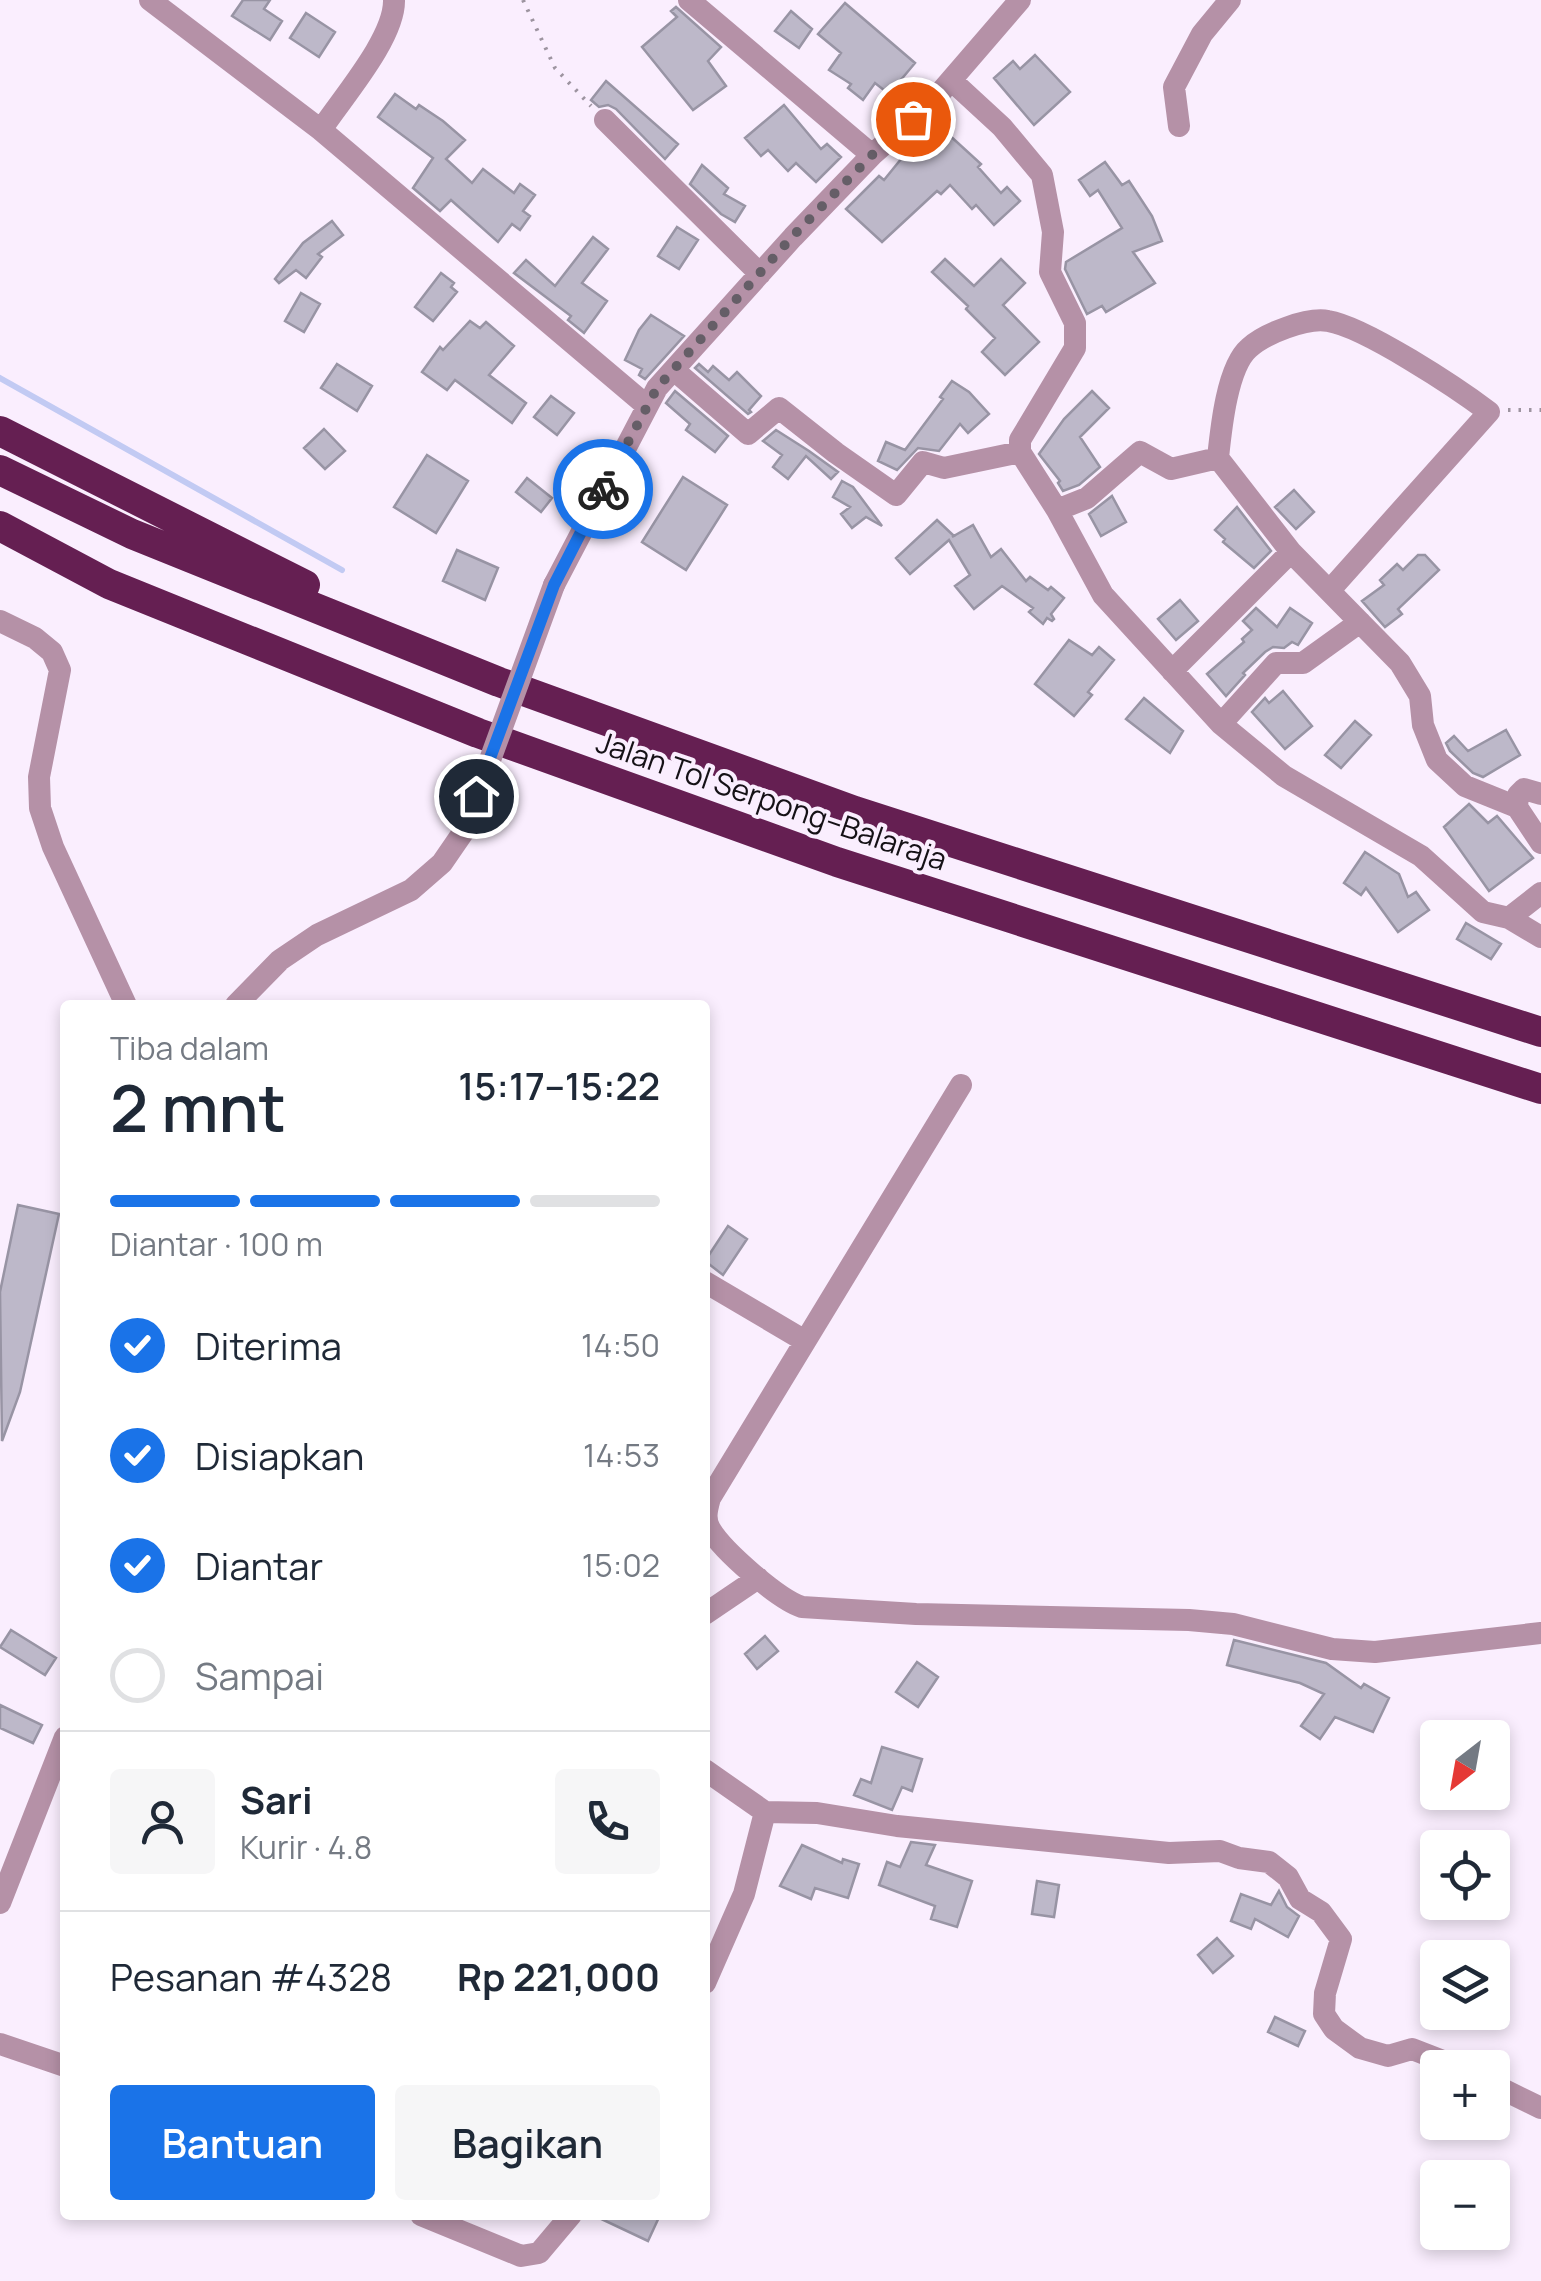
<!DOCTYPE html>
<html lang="id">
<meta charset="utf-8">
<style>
body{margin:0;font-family:Manrope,sans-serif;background:#f6f6f7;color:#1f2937;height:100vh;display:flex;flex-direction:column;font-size:38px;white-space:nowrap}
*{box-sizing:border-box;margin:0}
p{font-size:32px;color:#747a83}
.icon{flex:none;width:55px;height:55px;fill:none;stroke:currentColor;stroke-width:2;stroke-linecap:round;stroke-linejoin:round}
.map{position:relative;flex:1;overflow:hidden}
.drawer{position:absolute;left:60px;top:1000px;width:650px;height:1220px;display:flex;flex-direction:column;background:#fff;border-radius:10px;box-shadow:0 5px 15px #0003}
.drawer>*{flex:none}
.needle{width:65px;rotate:211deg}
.controls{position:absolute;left:1420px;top:1720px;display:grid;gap:20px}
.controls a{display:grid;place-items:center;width:90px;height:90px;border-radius:10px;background:#fff;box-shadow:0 5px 15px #0003;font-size:50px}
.pin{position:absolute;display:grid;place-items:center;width:85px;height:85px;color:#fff;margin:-42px;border:5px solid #fff;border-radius:50%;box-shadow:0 2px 10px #0007}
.courier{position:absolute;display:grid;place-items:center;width:100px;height:100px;margin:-50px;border:8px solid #1a73e8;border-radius:50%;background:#fff;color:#222;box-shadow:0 2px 12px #0007}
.overview em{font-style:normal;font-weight:600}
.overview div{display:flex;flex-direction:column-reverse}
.overview{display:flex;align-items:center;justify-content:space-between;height:170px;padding:0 50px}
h1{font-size:65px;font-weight:600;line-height:75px}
.bar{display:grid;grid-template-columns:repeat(4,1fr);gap:15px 10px;align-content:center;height:120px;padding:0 50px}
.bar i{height:12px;border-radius:8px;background:#e0e1e3}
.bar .on{background:#1a73e8}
.bar p{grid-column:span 4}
.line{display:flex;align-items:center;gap:25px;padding:0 50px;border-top:2px solid #e0e1e3}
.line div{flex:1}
.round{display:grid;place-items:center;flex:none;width:105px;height:105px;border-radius:10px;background:#f6f6f7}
ol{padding:0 50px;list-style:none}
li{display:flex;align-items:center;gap:30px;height:110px}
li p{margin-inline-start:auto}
li .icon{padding:10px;border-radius:50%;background:#1a73e8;color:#fff;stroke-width:4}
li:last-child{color:#747a83}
li i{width:55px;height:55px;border:5px solid #e0e1e3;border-radius:50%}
.action{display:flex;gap:20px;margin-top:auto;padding:20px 50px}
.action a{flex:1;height:115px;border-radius:10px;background:#1a73e8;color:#fff;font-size:40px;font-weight:600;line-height:115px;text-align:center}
.action a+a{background:#f6f6f7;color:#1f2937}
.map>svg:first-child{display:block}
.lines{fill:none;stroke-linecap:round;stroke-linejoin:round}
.stream{stroke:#c2caf3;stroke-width:6}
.building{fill:#bdb8c9;stroke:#9894a4;stroke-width:2.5}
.path{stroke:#9d94a0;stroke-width:4;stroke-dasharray:2.5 8;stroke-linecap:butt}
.minor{stroke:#b591a7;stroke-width:22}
.motorway{stroke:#651f52;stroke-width:30}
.minor-bridge{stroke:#b591a7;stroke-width:22}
.done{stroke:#655e67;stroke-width:10;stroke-dasharray:0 18}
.route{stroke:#1a73e8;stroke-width:12}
.labels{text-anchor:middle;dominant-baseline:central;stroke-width:8;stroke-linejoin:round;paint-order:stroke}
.street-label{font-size:30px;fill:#151116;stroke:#faeefe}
</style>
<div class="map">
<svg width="1541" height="2281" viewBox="0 0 1541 2281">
<rect width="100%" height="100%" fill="#faeefe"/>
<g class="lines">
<path class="stream" d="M0 378 342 570"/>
</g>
<path class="building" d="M243 0H270L264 9 282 21 270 40 232 16Z
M845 3 915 63 889 94 875 83 863 100 848 88 851 84 829 70 841 53 818 34Z
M676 7 721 47 708 61 726 86 693 110 642 47 677 17 671 11Z
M791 11 812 29 799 48 775 31Z
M306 13 335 32 319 57 290 38Z
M1035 55 1070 92 1034 125 994 78 1013 61 1020 69Z
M606 81 678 144 665 159 616 109 608 105 599 107 591 100Z
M395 94 416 109 419 105 443 121 465 140 446 159 472 183 483 169 514 193 520 184 535 195 523 211 530 216 520 230 512 224 498 242 451 200 440 211 413 188 433 158 378 117Z
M784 105 821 149 827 144 841 157 816 182 796 163 788 171 768 150 761 156 745 138Z
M947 133 981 164 978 167 1001 193 1007 187 1020 201 994 225 976 205 972 209 950 185 941 194 937 191 882 242 846 209 879 176 884 180 919 137 934 149Z
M1105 162 1122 185 1129 181 1152 216 1162 241 1133 252 1155 283 1106 312 1102 306 1087 314 1065 269 1066 262 1122 228 1098 190 1090 196 1079 180Z
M702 165 728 188 724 194 745 206 735 222 721 214 690 184Z
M332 221 343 235 318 254 322 257 306 278 296 270 279 283 275 279 303 243Z
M677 227 698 240 679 269 658 256Z
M593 237 608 249 582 283 607 301 584 333 568 320 571 316 514 273 526 260 555 286Z
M945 259 974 286 1001 259 1025 283 1003 305 1039 342 1005 375 982 352 995 338 966 309 968 306 932 272Z
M441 273 454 283 451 287 457 292 433 321 415 307Z
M301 293 320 304 304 332 285 321Z
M651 315 684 336 645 379 639 375 642 369 625 360 639 330Z
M470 321 480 328 486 322 514 346 489 375 526 403 512 423 455 380 447 390 422 372 440 347 443 350Z
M337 364 372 386 357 411 321 388Z
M699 364 708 372 713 366 729 380 737 372 761 396 749 410 751 412 748 414 695 368Z
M952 381 969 392 989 414 968 433 960 424 939 451 918 448 897 470 878 461 886 442 905 450 943 399 940 397Z
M675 391 728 436 715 452 686 430 690 424 666 403Z
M1092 391 1109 408 1080 437 1100 467 1079 485 1063 491 1058 483 1060 481 1039 454 1064 419Z
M551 396 574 413 557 435 534 417Z
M324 429 345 451 325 469 304 448Z
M776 430 809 451 838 472 831 479 806 456 788 479 773 467 782 455 763 441Z
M427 455 468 481 436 533 394 507Z
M683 477 727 505 686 570 642 542Z
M527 478 552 498 541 512 516 492Z
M842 481 853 487 882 526 866 517 852 528 841 514 850 507 833 497Z
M1294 490 1314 512 1296 529 1275 507Z
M1112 496 1126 522 1101 536 1089 514Z
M1237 507 1271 551 1254 568 1223 542 1225 539 1215 530Z
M937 520 954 536 952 537 973 525 991 557 1001 549 1026 581 1030 577 1048 590 1051 587 1064 598 1051 614 1054 619 1052 621 1047 618 1043 624 1029 612 1033 608 1002 586 974 609 955 586 970 575 949 540 910 574 896 558Z
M457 550 498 568 485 600 443 581Z
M1418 555H1425L1439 570 1398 609 1402 614 1385 627 1362 601 1384 585 1380 580 1397 564 1403 570Z
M1180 600 1198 621 1176 640 1158 619Z
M1256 608 1277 627 1290 608 1312 623 1298 645 1292 642 1284 648 1273 647 1265 652 1243 673 1245 675 1226 696 1207 674 1244 642 1242 639 1252 630 1243 621Z
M1069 640 1092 655 1099 647 1114 660 1088 692 1092 695 1074 716 1035 684Z
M1283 691 1312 726 1285 749 1252 712 1265 698 1269 703Z
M1144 698 1183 731 1170 753 1126 719Z
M1355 721 1371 735 1341 768 1325 755Z
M1506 730 1520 755 1483 777 1473 773 1450 751 1446 743 1454 736 1468 751Z
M1469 804 1488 823 1497 816 1533 858 1489 891 1444 827Z
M1365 852 1399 874 1408 897 1416 892 1429 910 1398 932 1366 888 1361 895 1344 883Z
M1466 923 1501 944 1491 959 1457 939Z
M18 1205 59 1214 20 1392 2 1441 0 1292Z
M728 1226 747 1239 723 1275 705 1261Z
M11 1630 56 1658 45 1675 0 1647Z
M765 1636 778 1651 757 1669 745 1654Z
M1234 1640 1326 1663 1361 1688 1364 1684 1389 1698 1373 1732 1335 1717 1320 1739 1301 1726 1324 1694 1300 1683 1227 1665Z
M917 1662 938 1677 918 1707 896 1692Z
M0 1705 42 1725 33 1743 0 1728Z
M882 1747 922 1759 912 1791 902 1787 892 1810 854 1795 861 1779 871 1783Z
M911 1842 935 1845 926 1865 972 1881 957 1927 931 1919 935 1906 879 1885 887 1862 900 1867Z
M802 1845 842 1863 843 1859 859 1864 848 1898 815 1888 811 1899 780 1886Z
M1037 1881 1059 1885 1054 1917 1032 1914Z
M1279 1891 1287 1907 1299 1916 1288 1937 1255 1919 1251 1929 1231 1921 1241 1894 1271 1905Z
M1217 1938 1233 1956 1213 1973 1198 1955Z
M1275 2017 1305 2031 1298 2046 1268 2032Z
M593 2215H660L648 2241Z"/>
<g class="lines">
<path class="path" d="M523 0 555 68 591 106
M1508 410H1541"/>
<path class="minor" d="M150 0 321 130 647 406
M689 0 872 155
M951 80 1002 127 1042 175 1053 232 1050 272 1075 323V348L1020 440V452L1057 510 1103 595 1221 724 1284 776 1421 856 1483 912 1509 918 1541 937
M605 120 760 274
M1179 126 1174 87 1202 34 1230 0
M321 130C342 98 395 38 394 0
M674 370 748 434 779 408 836 453 896 495 923 462 944 468 1020 452
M1218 458C1221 429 1227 367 1249 348 1264 334 1307 317 1328 321 1365 327 1457 388 1489 412L1330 590
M1057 510 1087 498 1140 452 1171 469 1218 458 1291 552 1400 663 1420 696 1423 725 1437 760 1465 786 1517 807 1541 843
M554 585 657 388 793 237 872 155 933 101 1020 0
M0 621 35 638 52 652 60 670 39 777 40 808 53 847 126 1005
M1172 671 1291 552
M1221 724 1276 663H1303L1360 622
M1517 807 1518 795 1524 789 1541 794
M1509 918 1541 893
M236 1005 280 960 317 935 411 890 442 863 464 831
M961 1085 710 1498C707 1509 704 1519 710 1529 723 1551 778 1599 802 1607L916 1614 1189 1620 1233 1624 1332 1649 1375 1652 1541 1633
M705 1282 805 1341
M705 1614 758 1578
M705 1770 765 1812 817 1813 897 1826 1169 1853 1220 1851 1239 1858 1269 1862 1288 1877 1300 1899 1321 1912 1341 1939 1325 1993 1324 2014 1334 2029 1360 2048 1388 2056 1412 2049 1461 2068
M0 1903 65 1737
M705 1983 744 1894 765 1812
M0 2044 65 2066
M1492 2084 1541 2108
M421 2215 521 2256 539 2253 571 2215"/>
<path class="motorway" d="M0 431 305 585
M0 470 132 534 499 682 855 811 1541 1032
M0 526 109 584 478 733 837 862 1541 1089"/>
<path class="minor-bridge" d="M464 831 554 585"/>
</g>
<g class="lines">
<path class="done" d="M603 489 657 388 792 237 872 155 913 119"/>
<path class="route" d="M476 796 554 585 603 489"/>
</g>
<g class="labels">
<g class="street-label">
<text transform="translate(772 800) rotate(19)">Jalan Tol Serpong–Balaraja</text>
</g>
</g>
</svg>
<div class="controls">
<a><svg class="needle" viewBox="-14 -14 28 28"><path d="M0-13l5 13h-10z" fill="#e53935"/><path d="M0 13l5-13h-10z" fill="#747a83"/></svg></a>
<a><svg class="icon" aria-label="locate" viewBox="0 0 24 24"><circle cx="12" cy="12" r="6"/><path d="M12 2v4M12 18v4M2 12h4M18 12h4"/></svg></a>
<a><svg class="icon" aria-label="layers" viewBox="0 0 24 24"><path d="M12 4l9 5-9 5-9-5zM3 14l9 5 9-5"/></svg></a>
<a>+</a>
<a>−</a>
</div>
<div class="pin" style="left:913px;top:119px;background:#ea580c"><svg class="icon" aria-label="bag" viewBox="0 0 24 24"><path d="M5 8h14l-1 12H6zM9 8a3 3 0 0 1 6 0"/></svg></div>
<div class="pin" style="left:476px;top:796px;background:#1f2937"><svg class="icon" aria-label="home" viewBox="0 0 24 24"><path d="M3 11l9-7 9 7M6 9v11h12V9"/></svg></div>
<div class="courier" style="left:603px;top:489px"><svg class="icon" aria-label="bike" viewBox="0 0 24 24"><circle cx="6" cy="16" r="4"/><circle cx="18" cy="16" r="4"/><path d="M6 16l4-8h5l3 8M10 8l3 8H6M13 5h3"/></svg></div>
<section class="drawer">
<div class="overview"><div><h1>2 mnt</h1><p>Tiba dalam</p></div><em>15:17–15:22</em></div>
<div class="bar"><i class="on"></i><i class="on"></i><i class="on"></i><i></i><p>Diantar · 100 m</p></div>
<ol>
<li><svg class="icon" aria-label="check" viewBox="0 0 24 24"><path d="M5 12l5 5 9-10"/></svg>Diterima<p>14:50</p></li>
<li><svg class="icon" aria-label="check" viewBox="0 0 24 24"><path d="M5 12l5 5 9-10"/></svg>Disiapkan<p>14:53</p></li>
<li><svg class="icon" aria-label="check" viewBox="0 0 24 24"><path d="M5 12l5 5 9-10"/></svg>Diantar<p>15:02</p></li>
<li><i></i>Sampai</li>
</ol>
<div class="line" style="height:180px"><a class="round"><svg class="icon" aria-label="person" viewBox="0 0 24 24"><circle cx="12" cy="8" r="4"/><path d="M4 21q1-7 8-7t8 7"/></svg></a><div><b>Sari</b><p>Kurir · 4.8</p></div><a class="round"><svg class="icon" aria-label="phone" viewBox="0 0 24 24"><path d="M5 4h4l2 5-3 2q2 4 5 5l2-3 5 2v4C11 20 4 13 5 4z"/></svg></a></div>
<div class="line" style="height:130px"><div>Pesanan #4328</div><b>Rp 221,000</b></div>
<div class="action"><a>Bantuan</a><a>Bagikan</a></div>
</section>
</div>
